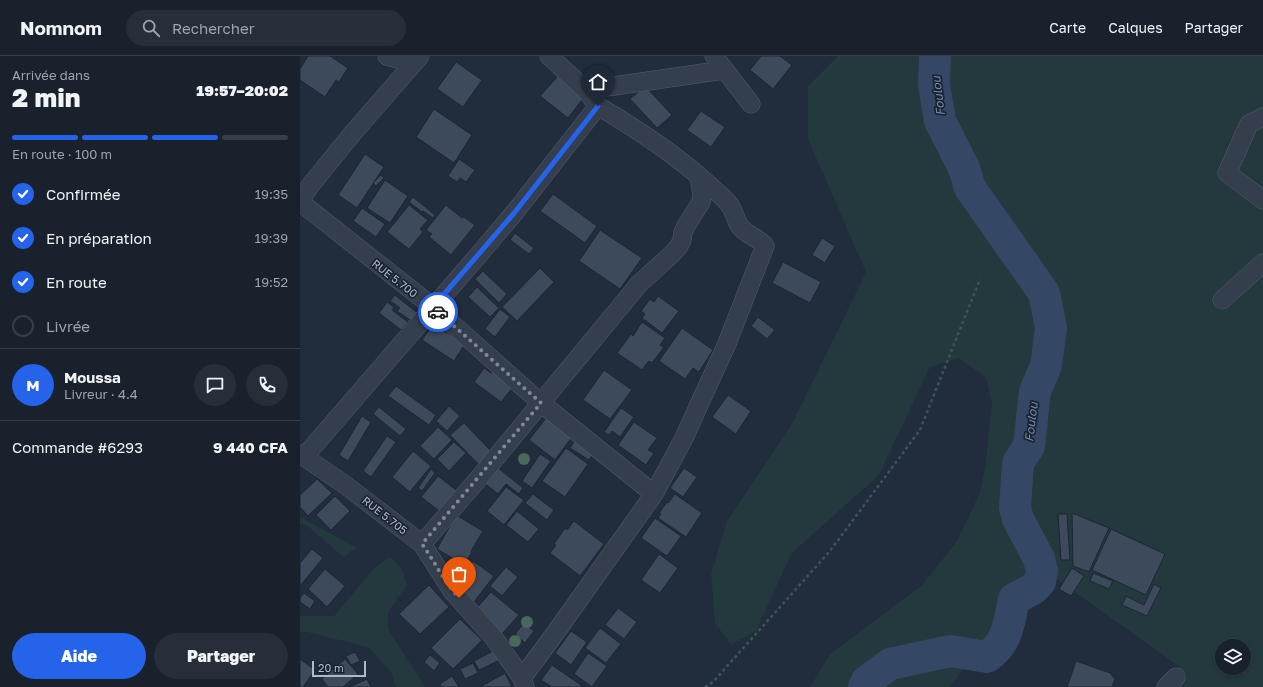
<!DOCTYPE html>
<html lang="fr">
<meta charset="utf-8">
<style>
body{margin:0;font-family:"Golos Text",sans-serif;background:#262e39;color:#f1f3f6;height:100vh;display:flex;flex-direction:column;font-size:15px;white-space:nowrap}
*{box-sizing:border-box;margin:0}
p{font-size:13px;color:#9fa3aa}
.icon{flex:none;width:22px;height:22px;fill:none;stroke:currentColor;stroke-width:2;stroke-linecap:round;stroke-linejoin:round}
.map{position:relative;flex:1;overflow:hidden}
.drawer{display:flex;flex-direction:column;background:#19212d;width:300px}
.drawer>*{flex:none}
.fabs{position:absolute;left:915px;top:583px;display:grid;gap:8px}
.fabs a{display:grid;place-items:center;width:36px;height:36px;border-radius:50%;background:#19212d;box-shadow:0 2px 6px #0003,0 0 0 1px #373e49;font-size:20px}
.scale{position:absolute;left:12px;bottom:10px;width:54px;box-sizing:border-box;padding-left:4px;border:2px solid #b0b9c8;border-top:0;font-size:11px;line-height:14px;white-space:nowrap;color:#b0b9c8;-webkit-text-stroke:3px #1a2331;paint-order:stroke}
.pin{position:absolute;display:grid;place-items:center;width:34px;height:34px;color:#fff;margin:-41px -17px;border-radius:50% 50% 50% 0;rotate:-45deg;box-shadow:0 0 4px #0007}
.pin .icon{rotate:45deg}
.courier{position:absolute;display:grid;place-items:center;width:40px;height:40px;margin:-20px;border:3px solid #2563eb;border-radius:50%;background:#fff;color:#222;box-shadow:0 1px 5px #0007}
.summary em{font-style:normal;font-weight:800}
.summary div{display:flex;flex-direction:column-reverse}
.summary{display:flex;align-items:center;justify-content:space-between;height:68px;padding:0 12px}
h1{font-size:26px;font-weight:800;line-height:30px}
.bar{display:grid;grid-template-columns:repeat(4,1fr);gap:6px 4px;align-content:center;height:48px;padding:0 12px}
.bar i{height:5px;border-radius:3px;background:#373e49}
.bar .current{background:#2563eb}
.bar p{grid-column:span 4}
.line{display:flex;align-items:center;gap:10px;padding:0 12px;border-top:1px solid #373e49}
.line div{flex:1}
.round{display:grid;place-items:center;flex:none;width:42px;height:42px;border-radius:21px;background:#262e39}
ol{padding:0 12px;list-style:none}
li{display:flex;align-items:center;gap:12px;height:44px}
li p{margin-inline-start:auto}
li .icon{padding:4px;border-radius:50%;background:#2563eb;color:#fff;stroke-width:4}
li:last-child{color:#9fa3aa}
li i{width:22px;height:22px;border:2px solid #373e49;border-radius:50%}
.button{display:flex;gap:8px;margin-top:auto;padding:8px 12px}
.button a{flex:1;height:46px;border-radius:24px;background:#2563eb;color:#fff;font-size:16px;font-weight:800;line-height:46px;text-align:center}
.button a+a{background:#262e39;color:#f1f3f6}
header{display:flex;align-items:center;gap:24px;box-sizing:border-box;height:56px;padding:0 20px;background:#19212d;border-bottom:1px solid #373e49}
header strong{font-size:19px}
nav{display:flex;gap:22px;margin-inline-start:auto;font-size:14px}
.search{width:280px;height:36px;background:#262e39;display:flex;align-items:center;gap:10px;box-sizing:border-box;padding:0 14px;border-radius:22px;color:#9fa3aa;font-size:15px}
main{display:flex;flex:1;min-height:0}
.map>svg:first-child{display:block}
.green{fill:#23393d;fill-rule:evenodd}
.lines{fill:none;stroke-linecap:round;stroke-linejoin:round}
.river{stroke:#344764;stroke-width:32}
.building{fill:#3d4a5b;stroke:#1c2533}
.street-casing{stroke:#535c6a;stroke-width:19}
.path{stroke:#3e5557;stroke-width:2.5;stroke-dasharray:3 3;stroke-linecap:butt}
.street{stroke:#353e4c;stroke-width:18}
.tree{fill:#47685a}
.done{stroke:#7e8897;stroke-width:4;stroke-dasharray:0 7.2}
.route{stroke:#2563eb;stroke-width:5}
.labels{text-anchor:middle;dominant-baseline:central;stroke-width:3.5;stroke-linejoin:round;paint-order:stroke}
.street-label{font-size:11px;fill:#b0b9c8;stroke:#1a2331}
.water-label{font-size:12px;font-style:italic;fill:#768eb2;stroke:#1a2331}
</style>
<header>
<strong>Nomnom</strong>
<div class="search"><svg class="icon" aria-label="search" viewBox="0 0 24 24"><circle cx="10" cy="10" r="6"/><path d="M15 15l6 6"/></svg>Rechercher</div>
<nav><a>Carte</a><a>Calques</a><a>Partager</a></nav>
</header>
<main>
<section class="drawer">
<div class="summary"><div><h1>2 min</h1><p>Arrivée dans</p></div><em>19:57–20:02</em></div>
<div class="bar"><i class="current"></i><i class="current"></i><i class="current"></i><i></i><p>En route · 100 m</p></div>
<ol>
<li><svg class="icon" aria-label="check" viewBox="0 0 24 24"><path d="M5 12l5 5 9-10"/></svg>Confirmée<p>19:35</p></li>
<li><svg class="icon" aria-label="check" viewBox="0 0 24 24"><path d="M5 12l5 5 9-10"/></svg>En préparation<p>19:39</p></li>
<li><svg class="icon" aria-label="check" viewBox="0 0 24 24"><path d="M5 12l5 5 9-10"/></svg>En route<p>19:52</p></li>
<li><i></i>Livrée</li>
</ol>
<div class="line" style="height:72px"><b class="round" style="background:#2563eb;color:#fff">M</b><div><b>Moussa</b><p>Livreur · 4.4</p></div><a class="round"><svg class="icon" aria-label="chat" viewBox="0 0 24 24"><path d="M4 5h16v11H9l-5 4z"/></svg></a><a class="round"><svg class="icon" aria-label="phone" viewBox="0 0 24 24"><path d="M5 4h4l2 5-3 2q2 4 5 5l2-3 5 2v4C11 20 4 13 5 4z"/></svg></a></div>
<div class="line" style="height:52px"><div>Commande #6293</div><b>9 440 CFA</b></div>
<div class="button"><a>Aide</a><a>Partager</a></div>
</section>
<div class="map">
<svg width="963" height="631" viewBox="0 0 963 631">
<rect width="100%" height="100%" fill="#212c3c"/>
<path class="green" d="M538 0H963V631H854L880 611 738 510 650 631H510L530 598 622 529 657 485 681 434 686 405 692 348 686 321 658 302 630 311 579 419 492 497 456 575 431 589 415 567 411 518 427 465 492 368 566 216 508 83V30ZM922 590H944V612H922Z
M0 461 57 492 43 501 6 469 0 467Z
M90 501 102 513 107 529 88 556V573L125 631H96L91 616 68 591 7 576H0V560H34L76 510Z"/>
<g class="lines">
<path class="river" d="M564 631 567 625 590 608 650 595 687 601C708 587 709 566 714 543L733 533 740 526 742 515 739 503 718 463 715 452 718 407 729 390 735 335 746 310 751 272 744 237 670 132 664 112 640 65 634 29 635 0"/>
</g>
<path class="building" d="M8 0H30L48 12 39 26 36 24 25 41 0 24V13Z
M461 0H480L492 9 473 33 450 14Z
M156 6 182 24 163 51 137 33Z
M259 19 285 40 268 62 240 40Z
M345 30 372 59 357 72 330 43Z
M134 53 172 79 154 107 116 81Z
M401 55 425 71 411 91 387 74Z
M65 98 84 111 57 152 38 139Z
M159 103 175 114 166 126 160 122 157 126 148 120Z
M81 119 84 122 76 130 73 127Z
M85 124 108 140 90 167 67 152Z
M253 138 297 170 285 187 240 155Z
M113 141 135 159 133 162 123 155 122 156 109 146Z
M109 149 128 164 120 173 123 176 109 193 87 176Z
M146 149 162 162 164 161 175 169 151 199 129 181 132 178 126 174Z
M62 152 85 168 76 181 53 165Z
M300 174 342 202 320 233 279 205Z
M215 177 234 192 229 198 210 184Z
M522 182 535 190 525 207 512 199Z
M483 206 521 226 510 247 472 227Z
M240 212 254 226 217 265 202 251Z
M183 215 207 238 199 247 175 223Z
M177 231 199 252 190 261 168 241Z
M95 239 120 259 114 267 97 255 100 252 90 245Z
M358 240 379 255 362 277 342 262 345 258 341 255 350 243 354 246Z
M87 246 94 251 92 254 108 266 101 274 79 257Z
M200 253 210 261 195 281 185 273Z
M458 261 475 274 467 283 451 270Z
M342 266 365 282 360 289 364 291 352 307 349 305 342 314 317 297 331 278 333 280Z
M133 268 165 288 154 305 122 284Z
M382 272 413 294 399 316 393 312 385 323 359 305Z
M197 309 218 325 201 346 174 326 184 312 191 317Z
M304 314 332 334 310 363 283 344Z
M96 330 136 359 129 369 88 340Z
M428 339 451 355 436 378 412 361Z
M149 350 160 360 147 375 136 365Z
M79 351 106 373 100 380 73 358Z
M321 352 334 361 320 381 312 375 309 379 304 376Z
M249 358 275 377 255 404 229 384Z
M62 360 71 366 48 405 39 399Z
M334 366 357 382 348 394 354 397 346 409 318 389Z
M164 367 192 396 179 409 150 379Z
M138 371 152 384 134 403 120 390Z
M87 380 96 386 71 421 63 415Z
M277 381 296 393 289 404 270 392Z
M154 386 166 397 149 415 137 403Z
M266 392 288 408 265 441 242 425Z
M113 395 131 410 110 436 92 421Z
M240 398 251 405 232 432 222 425Z
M197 411 223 432 219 438 206 428 198 438 184 427Z
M384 412 397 421 383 441 370 432Z
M131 413 135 417 122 435 118 432Z
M138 420 160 437 143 458 121 441Z
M17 423 32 437 8 460 0 451V439Z
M206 431 224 444 204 469 187 455Z
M233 438 254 454 247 464 225 447Z
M375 438 402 457 386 481 358 462 361 458 359 457 367 446 368 447Z
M35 440 50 455 31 474 16 459Z
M217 455 239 473 228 486 206 469Z
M772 457 809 472 789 516 773 510Z
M758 458H767L770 504H761Z
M156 459 183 475 171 495 172 496 164 509 137 493Z
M355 462 381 480 367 500 341 482Z
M274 465 304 488 280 520 250 497 256 489 254 488 265 472 267 474Z
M811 473 865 498 846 539 792 514Z
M12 493 23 502 0 530V507Z
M359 498 378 512 360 537 341 524Z
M173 505 194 520 174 546 153 530Z
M206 511 218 521 202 540 190 530Z
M772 512 784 520 771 540 759 533Z
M25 513 45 530 27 551 8 533Z
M793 517 813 525 809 533 790 525Z
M854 528 861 532 847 560 822 549 826 540 844 549Z
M129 529 149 551 120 578 99 558Z
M191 536 219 559 202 578 175 554Z
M4 537 15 545 10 553 0 546V542Z
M318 552 337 566 324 583 305 569Z
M160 563 182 584 153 613 131 592Z
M224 567 234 575 225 587 215 578Z
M300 572 321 588 306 607 285 592Z
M271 575 287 586 271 609 255 597Z
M195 594 200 604 179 614 174 605Z
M55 596 60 605 51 609 46 600Z
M288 597 307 610 292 631 274 618Z
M130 599 140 607 134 615 124 606Z
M0 603 15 614 3 631H0Z
M45 603 58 618 43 631H28L22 623Z
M776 605 810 617 815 623 812 631H767Z
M173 607 178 617 165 623 160 613Z
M252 609 281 629 280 631H252L241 624Z
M205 617 212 631H180Z
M152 620 159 631H141L140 628Z
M67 623 71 631H49Z"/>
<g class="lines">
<defs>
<path id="street" d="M87 0 113 7
M414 0 451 48
M286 34 424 14
M963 61 949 68 927 117 963 144
M0 145 10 130 52 78 120 0
M0 146 133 251 241 347 354 438
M922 244 963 207
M0 398 44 428 122 488 152 535 194 582 222 622 225 631
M4 401 182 195 215 156 298 50 286 34 249 0
M122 488 179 422 339 228 372 198 379 190 382 184 383 176 386 170 401 146 402 139 399 120
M222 622 256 576 354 438 384 382 403 340 426 290 465 190C458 181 445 179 439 169 435 162 434 153 428 147 423 140 414 134 408 128 375 98 337 73 298 50
M866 631 876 621"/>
</defs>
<use href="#street" class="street-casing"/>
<path class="path" d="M405 631 413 626 530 495 620 374 680 223"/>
<use href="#street" class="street"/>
</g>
<g class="tree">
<circle cx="224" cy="403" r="6"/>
<circle cx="227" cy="566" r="6"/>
<circle cx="215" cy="585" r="6"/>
</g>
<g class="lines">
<path class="done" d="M138 256 241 347 122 488C135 506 144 526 159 542"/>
<path class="route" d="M138 256 133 251 215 156 298 50"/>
</g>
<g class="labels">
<g class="street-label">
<text transform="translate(95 222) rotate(38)">RUE 5.700</text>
<text transform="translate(85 459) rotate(38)">RUE 5.705</text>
</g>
<g class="water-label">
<text transform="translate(638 40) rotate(-97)">Foulou</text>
<text transform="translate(731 366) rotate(-83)">Foulou</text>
</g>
</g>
</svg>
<div class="fabs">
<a><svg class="icon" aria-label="layers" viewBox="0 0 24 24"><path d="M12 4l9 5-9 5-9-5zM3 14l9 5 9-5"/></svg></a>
</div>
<div class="scale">20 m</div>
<div class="pin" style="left:159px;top:542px;background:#ea580c"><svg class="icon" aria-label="bag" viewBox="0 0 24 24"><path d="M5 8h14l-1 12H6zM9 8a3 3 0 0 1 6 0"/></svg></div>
<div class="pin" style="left:298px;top:50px;background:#1f2937"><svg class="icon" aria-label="home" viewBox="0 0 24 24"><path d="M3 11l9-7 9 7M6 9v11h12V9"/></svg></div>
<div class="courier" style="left:138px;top:256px"><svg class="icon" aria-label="car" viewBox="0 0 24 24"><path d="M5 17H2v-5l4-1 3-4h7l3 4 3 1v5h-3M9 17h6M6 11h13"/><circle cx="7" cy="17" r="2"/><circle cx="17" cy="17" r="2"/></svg></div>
</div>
</main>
